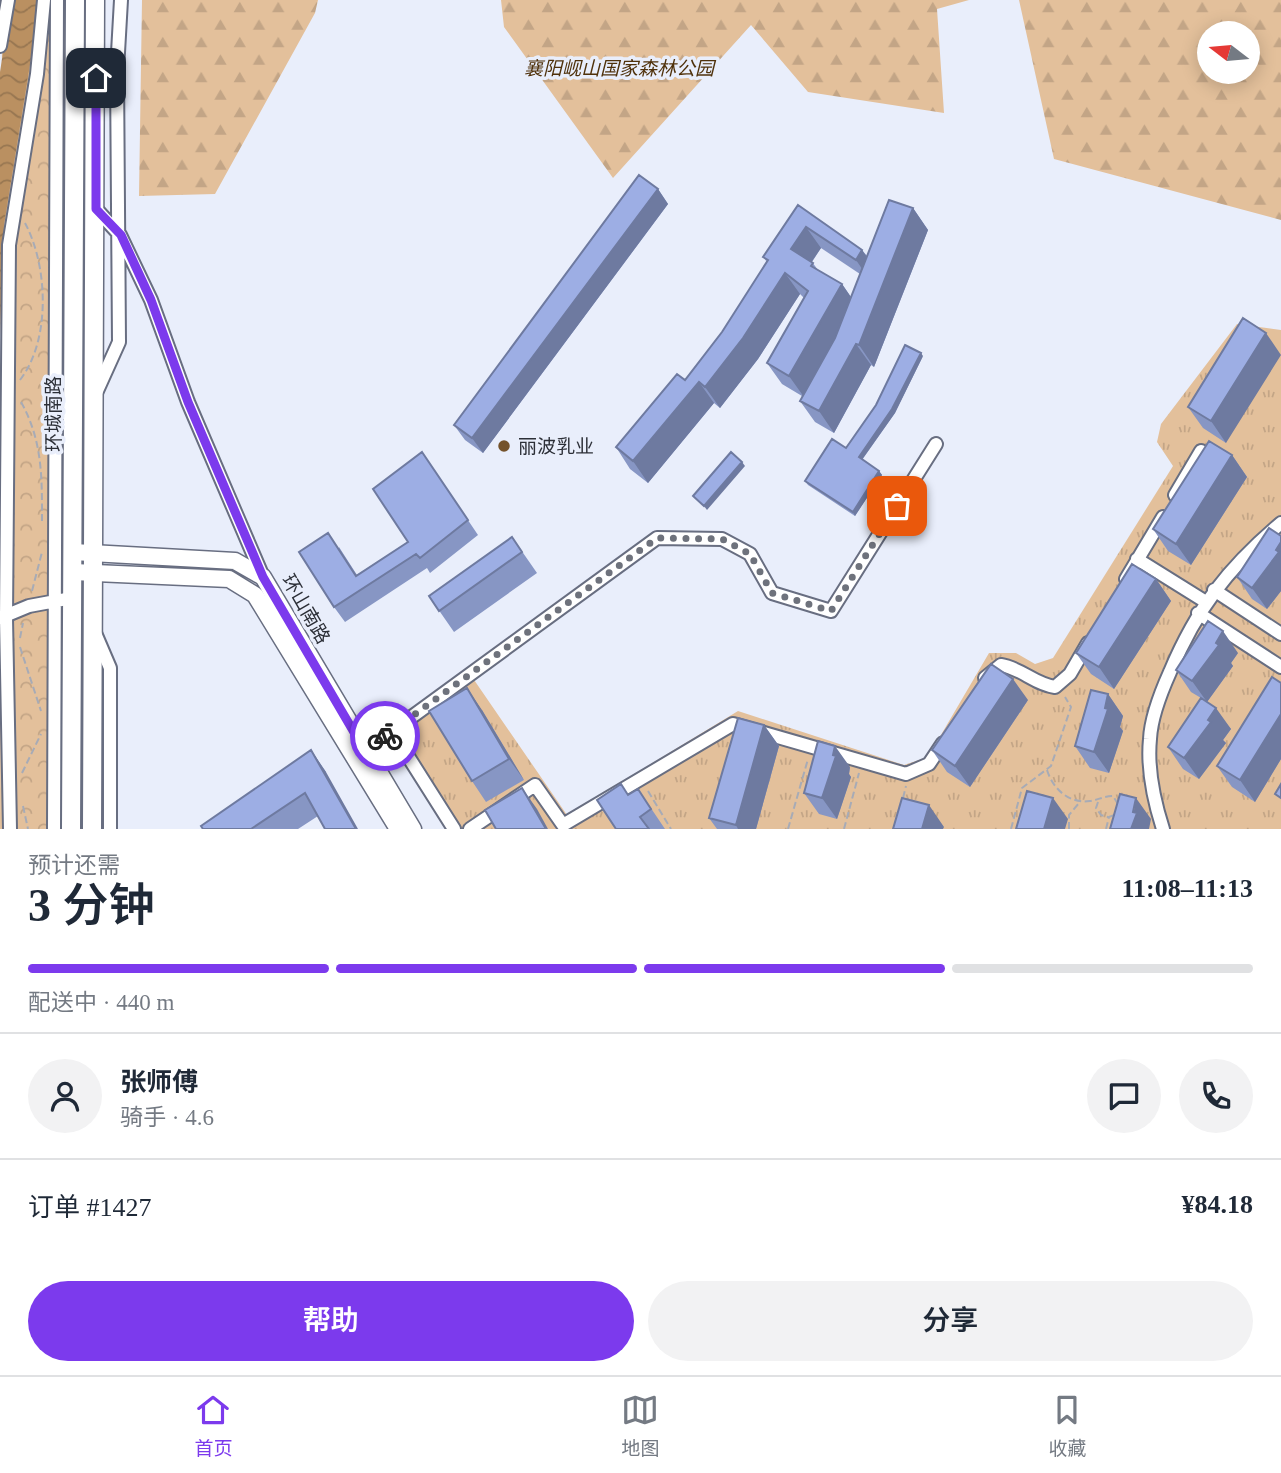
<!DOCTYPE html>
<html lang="zh">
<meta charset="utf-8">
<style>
body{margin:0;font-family:"Times New Roman","Noto Sans SC",serif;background:#f2f2f3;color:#1f2937;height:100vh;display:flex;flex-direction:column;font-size:26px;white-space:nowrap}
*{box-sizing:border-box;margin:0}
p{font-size:23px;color:#747a83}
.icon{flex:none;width:38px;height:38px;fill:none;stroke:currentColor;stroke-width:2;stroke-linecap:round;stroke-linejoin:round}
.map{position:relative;height:829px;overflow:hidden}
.details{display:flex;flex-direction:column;background:#fff;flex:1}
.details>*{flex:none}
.needle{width:46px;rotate:286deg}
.buttons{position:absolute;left:1197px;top:21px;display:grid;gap:14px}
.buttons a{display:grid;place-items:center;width:63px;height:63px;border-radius:50%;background:#fff;box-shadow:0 4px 18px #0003;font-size:35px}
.pin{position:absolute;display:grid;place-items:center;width:60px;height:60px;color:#fff;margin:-30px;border-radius:14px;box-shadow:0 4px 10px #0006}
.courier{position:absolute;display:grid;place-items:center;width:70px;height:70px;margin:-35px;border:5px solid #7c3aed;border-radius:50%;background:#fff;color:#222;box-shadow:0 2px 9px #0007}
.summary em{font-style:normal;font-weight:600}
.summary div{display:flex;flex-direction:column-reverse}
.summary{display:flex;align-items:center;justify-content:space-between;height:119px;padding:0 28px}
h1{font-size:46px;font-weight:600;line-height:52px}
.bar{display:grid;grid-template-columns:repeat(4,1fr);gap:10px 7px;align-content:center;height:84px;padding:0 28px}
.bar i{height:9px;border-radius:5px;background:#e0e1e3}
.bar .selected{background:#7c3aed}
.bar p{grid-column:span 4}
.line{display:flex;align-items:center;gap:18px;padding:0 28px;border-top:2px solid #e0e1e3}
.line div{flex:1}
.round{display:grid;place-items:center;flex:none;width:74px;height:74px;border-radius:37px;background:#f2f2f3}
.cta{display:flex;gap:14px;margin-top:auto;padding:14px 28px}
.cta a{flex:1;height:80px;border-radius:42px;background:#7c3aed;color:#fff;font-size:28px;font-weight:600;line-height:80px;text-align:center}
.cta a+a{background:#f2f2f3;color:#1f2937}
.tab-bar{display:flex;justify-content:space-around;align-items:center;height:98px;border-top:2px solid #e0e1e3;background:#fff;font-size:19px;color:#747a83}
.tab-bar a{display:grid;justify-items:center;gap:4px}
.tab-bar .selected{color:#7c3aed}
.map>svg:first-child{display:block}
.grass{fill:url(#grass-tufts)}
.forest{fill:url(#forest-firs);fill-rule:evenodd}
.park{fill:url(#park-crowns)}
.water{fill:url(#water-waves)}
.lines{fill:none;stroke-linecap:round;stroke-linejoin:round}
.minor-casing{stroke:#686e81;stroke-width:16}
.major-casing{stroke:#686e81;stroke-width:19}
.highway-casing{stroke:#686e81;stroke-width:21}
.path{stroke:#a7abb6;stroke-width:2;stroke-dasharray:7 3.5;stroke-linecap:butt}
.minor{stroke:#fff;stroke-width:12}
.major{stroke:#fff;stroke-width:16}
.highway{stroke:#fff;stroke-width:18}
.wall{fill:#8796c4;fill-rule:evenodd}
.shaded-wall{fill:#6e7aa0}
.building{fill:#9daee4;stroke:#6e7aa0;stroke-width:2}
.done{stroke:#6e727c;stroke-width:7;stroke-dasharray:0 12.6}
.route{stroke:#7c3aed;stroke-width:9}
.poi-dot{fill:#74522a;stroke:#e9eefb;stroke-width:2.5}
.labels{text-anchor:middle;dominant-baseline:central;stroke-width:7;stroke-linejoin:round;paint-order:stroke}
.park-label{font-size:19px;font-style:italic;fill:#4f310b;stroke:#e9eefb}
.street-label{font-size:19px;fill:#2c2f37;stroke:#e9eefb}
.poi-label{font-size:19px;fill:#2c2f37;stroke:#e9eefb;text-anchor:start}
</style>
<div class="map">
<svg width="1281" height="829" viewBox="0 0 1281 829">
<defs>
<pattern id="grass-tufts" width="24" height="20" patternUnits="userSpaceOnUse" patternTransform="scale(1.75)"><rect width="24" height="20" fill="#e3c09b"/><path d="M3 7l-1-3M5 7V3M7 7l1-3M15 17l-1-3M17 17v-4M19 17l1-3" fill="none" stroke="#c3a586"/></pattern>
<pattern id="forest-firs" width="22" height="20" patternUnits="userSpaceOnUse" patternTransform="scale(1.75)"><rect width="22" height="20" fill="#e3c09b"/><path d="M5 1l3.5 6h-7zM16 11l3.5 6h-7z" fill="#c3a586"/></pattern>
<pattern id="park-crowns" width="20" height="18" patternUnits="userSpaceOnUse" patternTransform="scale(1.75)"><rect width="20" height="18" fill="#e3c09b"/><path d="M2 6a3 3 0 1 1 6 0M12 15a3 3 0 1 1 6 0" fill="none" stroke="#c3a586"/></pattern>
<pattern id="water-waves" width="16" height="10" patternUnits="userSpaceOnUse" patternTransform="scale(1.75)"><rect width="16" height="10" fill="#ba9061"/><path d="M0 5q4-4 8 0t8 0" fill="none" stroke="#977651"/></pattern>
</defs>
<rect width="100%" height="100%" fill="#e9eefb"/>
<path class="grass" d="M1237 324 1281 330V829H454L392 731 470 674 567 815 738 711 904 765 928 757 989 653H1016L1035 664 1053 658 1173 466 1157 442 1161 424Z"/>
<path class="forest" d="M142 0H318L315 13 215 194 139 196Z
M501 0H969L937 9 944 113 808 92 751 25 613 178 504 27Z
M1019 0H1281V220L1054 159ZM1209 33H1248V72H1209Z"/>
<path class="park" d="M2 0H75L71 829H0Z"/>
<path class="water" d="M11 0H40V3L4 225 0 337V72Z"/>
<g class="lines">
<defs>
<path id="minor" d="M0 46 8 0
M96 209 120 235 151 300 188 402 263 577
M96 393 119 342 117 70 121 0
M1175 495 1201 451
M1137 559 1206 602
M1126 579 1163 517
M1214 590 1281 634
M1198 613 1281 667
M0 618 29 606 72 598
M95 633 110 668V829
M985 678 1001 665C1021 668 1034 684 1055 687L1070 674 1088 643
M392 731 454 829
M365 751 657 538 722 539 750 554 772 593 831 611 936 444
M10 829 6 618 9 245 37 74 44 0
M54 829 57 0
M470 829 535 785 563 825 733 724 906 774 929 764 943 743
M1163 829C1154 801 1147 769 1150 739 1151 717 1161 692 1170 672 1197 608 1228 568 1281 523"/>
<path id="major" d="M73 552 235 561 263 577 413 829
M73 572 229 579 255 595 398 829"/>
<path id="highway" d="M71 829 75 0
M92 829 95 0"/>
</defs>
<use href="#minor" class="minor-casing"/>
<use href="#major" class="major-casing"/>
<use href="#highway" class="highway-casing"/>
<path class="path" d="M20 380C51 340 48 266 25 223
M21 402C43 441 42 480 42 522
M32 591 42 552
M20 638 23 623
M20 647 41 711
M1047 770C1053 789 1069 804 1090 801 1098 800 1104 796 1113 796L1118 804
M22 773 41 734
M648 791 671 829
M903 798 906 786
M1098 802 1096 808 1101 815 1108 817
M23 806 28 829
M788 829 808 759
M844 829 859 773
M1011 829 1022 788 1051 766 1071 707 1065 697
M1069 829V815L1079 803
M1106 829 1109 817 1114 815"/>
<use href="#minor" class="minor"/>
<use href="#major" class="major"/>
<use href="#highway" class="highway"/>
</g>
<path class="wall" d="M658 189 668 204 483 453 465 440 454 425Z
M798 205 862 250 867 256 913 208 928 230 874 367 871 365 834 433 815 422 800 401 802 396 782 384 767 363 804 298 800 294 758 359 720 408 714 403 648 483 630 469 616 447 685 380 722 332 767 262 763 257ZM821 248 860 274 851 297 842 284 818 270 812 262Z
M1243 318 1226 443 1203 428 1188 407Z
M923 356 895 413 862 460 879 471 882 475 855 516 808 485 805 481 846 448Z
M422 452 478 535 430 573 427 568 345 622 334 607 339 547 357 575 408 542Z
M1232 455 1247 477 1191 565 1168 551 1153 529Z
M1281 536V591L1267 609 1252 599 1237 577Z
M512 537 537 573 454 632 429 596Z
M1156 579 1171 601 1114 689 1091 674 1076 653Z
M1238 653 1231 663 1233 666 1207 702 1231 729 1223 740 1226 743 1199 779 1183 769 1168 747 1201 698 1191 692 1176 670Z
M1281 683V759L1255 802 1232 787 1217 766Z
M1108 694 1123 716 1120 727 1123 731 1109 773 1090 768 1075 746Z
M1028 700 970 787 947 772 932 750Z
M482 710 524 780 486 802 472 781Z
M764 725 779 746 756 829H717L709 818Z
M311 750 326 772 318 816 298 829H203Z
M850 767 849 774 851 777 837 819 819 814 804 793Z
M638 789 665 829H616L629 795Z"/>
<path class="shaded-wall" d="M658 189 668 204 483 453 472 438Z
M913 208 928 230 874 367 859 345Z
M806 227 821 248 806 270 791 249Z
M862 250 877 271 871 282 856 260Z
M785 273 800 294 758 359 720 408 705 387Z
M842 284 857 306 804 397 789 376Z
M1266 333 1281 355 1226 443 1211 421Z
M856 344 871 365 834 433 819 411Z
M921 353 923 356 895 413 861 461 859 457Z
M699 382 714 403 648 483 633 461Z
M1232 455 1247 477 1191 565 1176 544Z
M742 462 745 466 707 510 704 506Z
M879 471 882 475 855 516 853 512Z
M1281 542V591L1267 609 1252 588Z
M1156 579 1171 601 1114 689 1099 667Z
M1223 631 1238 653 1231 663 1233 666 1207 702 1192 681Z
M1013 679 1028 700 970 787 955 766Z
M467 688 482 710 524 780 509 759Z
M1108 694 1123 716 1120 727 1123 731 1109 773 1094 752Z
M1216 708 1231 729 1223 740 1226 743 1199 779 1184 758Z
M1281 714V759L1255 802 1240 780Z
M764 725 779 746 756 829H738L736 825Z
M835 746 850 767 849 774 851 777 837 819 822 798Z
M311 750 326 772 358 829H356Z
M522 788 537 809 548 829H546Z
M1053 798 1068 819 1065 829H1044Z
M1136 798 1151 819 1149 829H1131Z
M929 805 944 827 943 829H922Z"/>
<path class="building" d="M639 175 658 189 472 438 454 425Z
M889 200 913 208 859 345 856 344 819 411 800 401 835 338Z
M798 205 862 250 856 260 806 227 791 249 813 263 811 266 842 284 789 376 767 363 808 291 785 273 743 338 705 387 699 382 633 461 616 447 677 374 685 380 722 332 768 260 763 257Z
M1243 318 1266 333 1211 421 1188 407Z
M905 345 921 353 892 409 859 457 879 471 853 512 805 481 832 439 846 448 876 405Z
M1209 441 1232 455 1176 544 1153 529Z
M422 452 468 520 420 558 416 554 334 607 299 552 328 533 356 576 408 542 373 489Z
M731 452 742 462 704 506 693 496Z
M1269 528 1281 536V542L1276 550 1279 552 1252 588 1237 577Z
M512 537 522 552 439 611 429 596Z
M1132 564 1156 579 1099 667 1076 653Z
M1208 621 1223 631 1216 643 1219 645 1192 681 1176 670Z
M991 664 1013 679 955 766 932 750Z
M1272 677 1281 683V714L1240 780 1217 766Z
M467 688 509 759 472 781 429 711Z
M1091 690 1108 694 1105 708 1108 709 1094 752 1075 746Z
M1201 698 1216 708 1208 720 1211 722 1184 758 1168 747Z
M738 718 764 725 736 825 709 818Z
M818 741 835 746 833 755 836 756 822 798 804 793Z
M311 750 356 829H325L305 793 251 829H203L201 826Z
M621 784 628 795 638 789 651 809 640 817 649 829H616L597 800Z
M1281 784V798L1275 794Z
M522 788 546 829H496L485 810Z
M1027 791 1053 798 1044 829H1016Z
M1120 794 1136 798 1133 812 1137 813 1131 829H1110Z
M902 798 929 805 922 829H893Z"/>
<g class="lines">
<path class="done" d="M385 736 657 538 722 539 750 554 772 593 831 611 897 506"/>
<path class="route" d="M96 78V209L121 235 151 300 188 402 263 577 365 751 385 736"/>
</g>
<circle class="poi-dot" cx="504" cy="446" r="7"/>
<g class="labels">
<g class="park-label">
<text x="619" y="68">襄阳岘山国家森林公园</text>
</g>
<g class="street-label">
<text transform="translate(53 414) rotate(-90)">环城南路</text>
<text transform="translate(306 609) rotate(60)">环山南路</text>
</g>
<g class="poi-label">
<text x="518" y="446">丽波乳业</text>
</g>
</g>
</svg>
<div class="buttons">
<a><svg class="needle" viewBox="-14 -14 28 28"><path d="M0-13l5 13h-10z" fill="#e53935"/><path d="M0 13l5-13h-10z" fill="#747a83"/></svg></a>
</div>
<div class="pin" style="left:897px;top:506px;background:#ea580c"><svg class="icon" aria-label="bag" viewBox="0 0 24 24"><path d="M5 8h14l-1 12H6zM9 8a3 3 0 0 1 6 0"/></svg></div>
<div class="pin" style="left:96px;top:78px;background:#1f2937"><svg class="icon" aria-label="home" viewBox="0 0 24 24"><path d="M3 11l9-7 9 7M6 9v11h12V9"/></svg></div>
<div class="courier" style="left:385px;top:736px"><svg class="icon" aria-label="bike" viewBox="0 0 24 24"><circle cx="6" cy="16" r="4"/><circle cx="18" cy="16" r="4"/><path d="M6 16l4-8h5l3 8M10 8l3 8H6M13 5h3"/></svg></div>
</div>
<section class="details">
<div class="summary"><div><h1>3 分钟</h1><p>预计还需</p></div><em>11:08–11:13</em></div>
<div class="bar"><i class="selected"></i><i class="selected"></i><i class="selected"></i><i></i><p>配送中 · 440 m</p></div>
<div class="line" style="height:126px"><a class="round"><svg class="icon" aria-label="person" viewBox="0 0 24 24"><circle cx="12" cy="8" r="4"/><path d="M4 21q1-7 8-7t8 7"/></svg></a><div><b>张师傅</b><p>骑手 · 4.6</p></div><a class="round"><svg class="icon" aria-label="chat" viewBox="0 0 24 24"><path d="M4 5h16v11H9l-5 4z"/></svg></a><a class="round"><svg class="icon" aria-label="phone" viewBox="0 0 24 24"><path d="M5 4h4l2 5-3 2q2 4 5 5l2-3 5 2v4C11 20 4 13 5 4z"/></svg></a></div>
<div class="line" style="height:91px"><div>订单 #1427</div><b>¥84.18</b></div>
<div class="cta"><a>帮助</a><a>分享</a></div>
</section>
<nav class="tab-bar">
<a class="selected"><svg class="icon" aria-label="home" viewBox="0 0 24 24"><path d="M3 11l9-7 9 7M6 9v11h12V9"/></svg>首页</a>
<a><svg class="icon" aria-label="map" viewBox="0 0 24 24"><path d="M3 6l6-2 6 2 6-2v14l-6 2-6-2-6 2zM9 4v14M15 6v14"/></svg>地图</a>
<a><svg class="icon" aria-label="saved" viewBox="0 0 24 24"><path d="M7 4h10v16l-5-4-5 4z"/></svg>收藏</a>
</nav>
